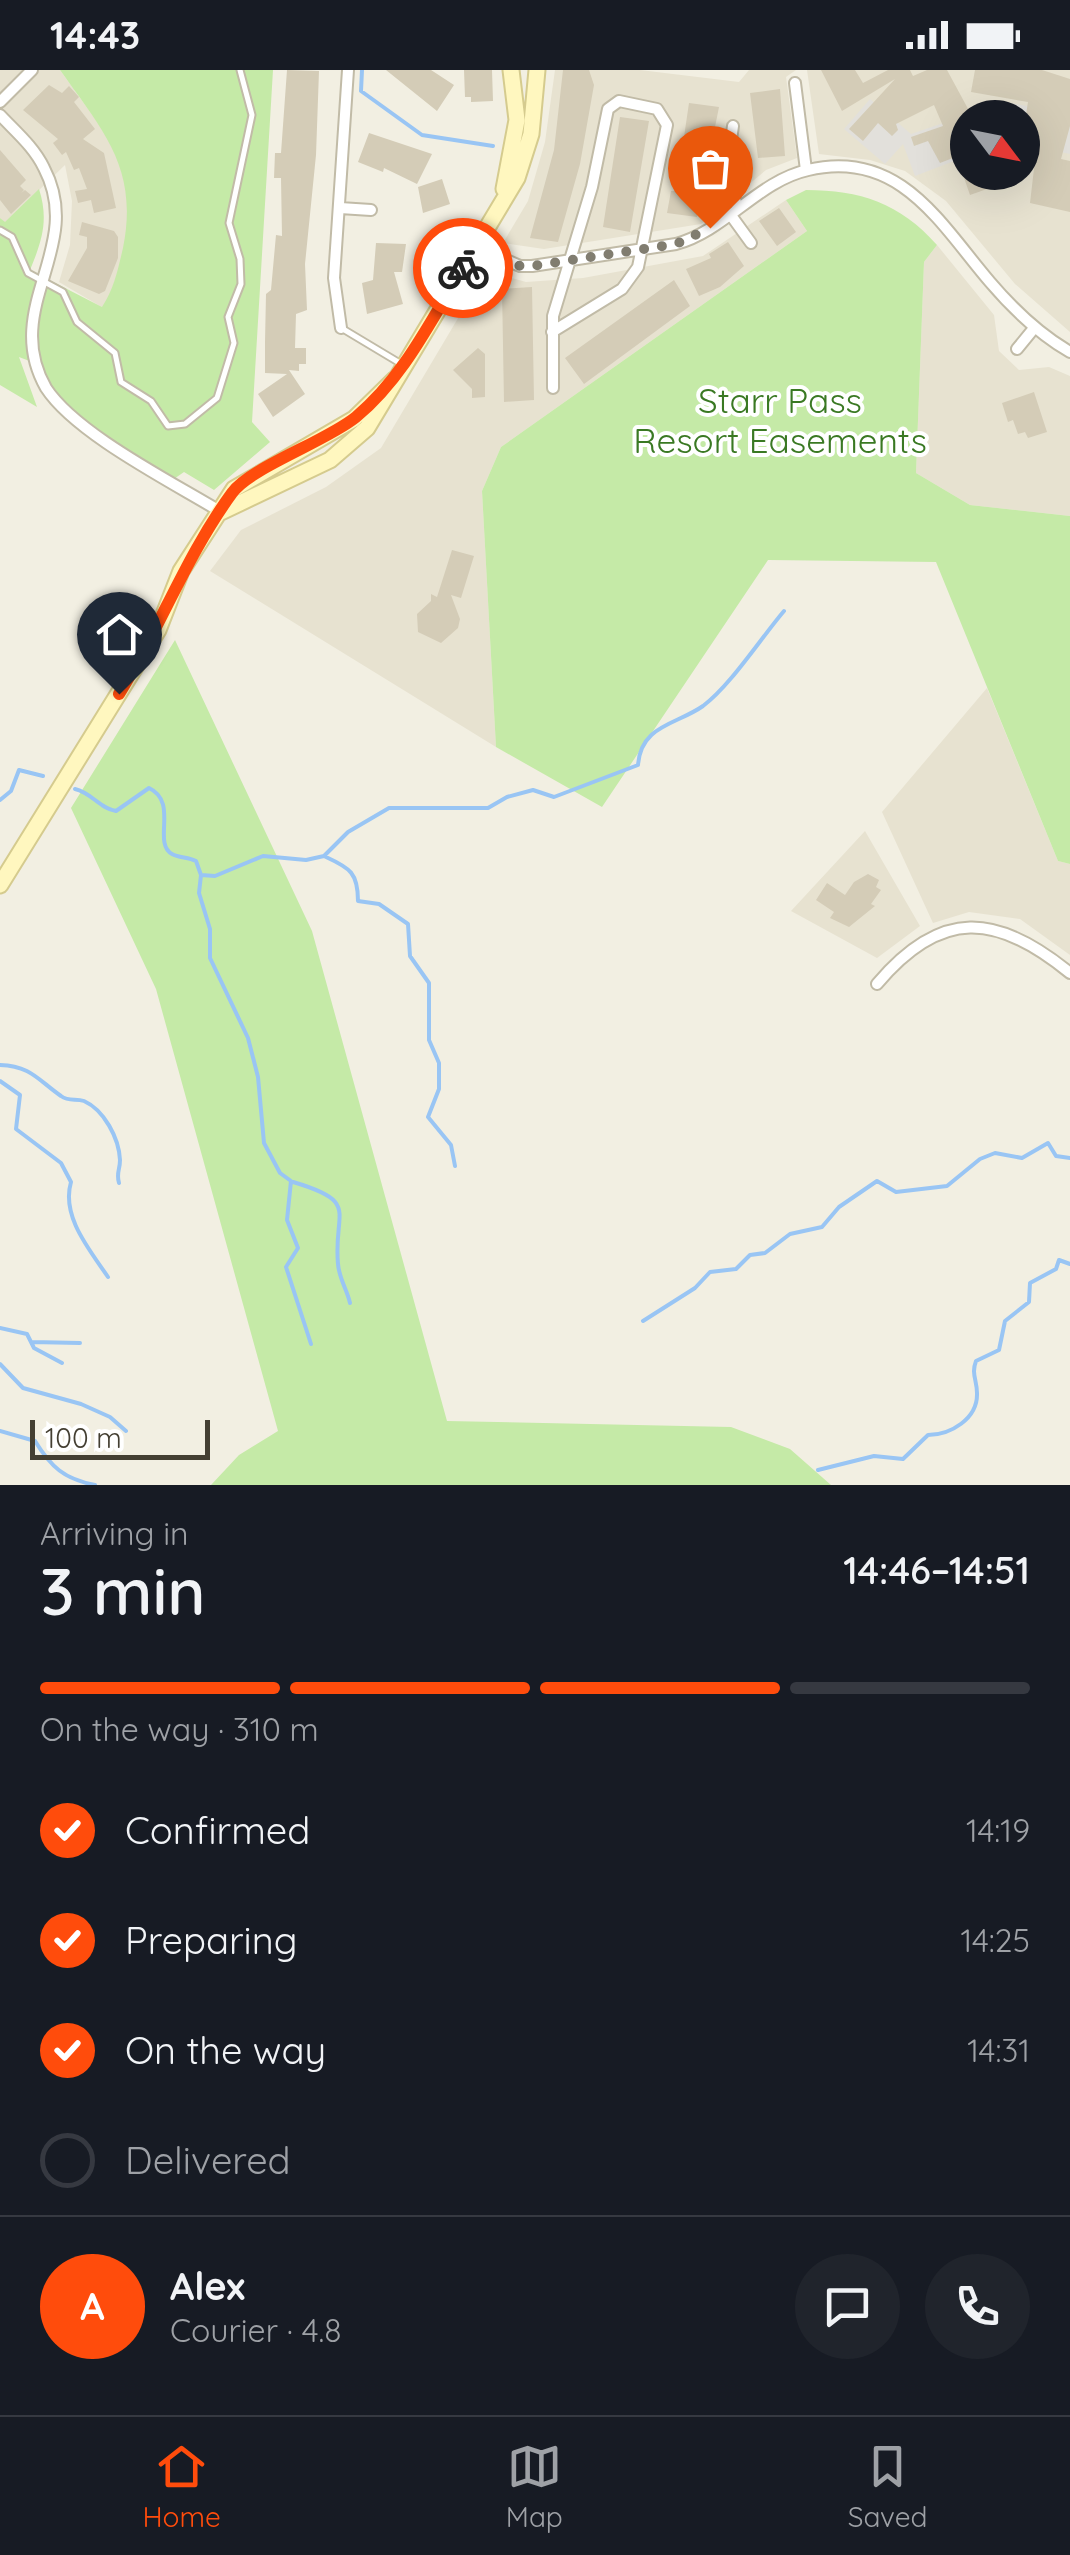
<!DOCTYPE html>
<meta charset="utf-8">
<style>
body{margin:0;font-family:Quicksand,sans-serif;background:#20242c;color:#f1f3f6;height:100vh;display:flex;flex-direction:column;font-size:38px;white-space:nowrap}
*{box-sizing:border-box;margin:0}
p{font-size:32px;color:#9ea1a6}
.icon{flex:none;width:55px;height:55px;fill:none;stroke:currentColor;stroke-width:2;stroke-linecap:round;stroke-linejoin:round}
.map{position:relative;height:1415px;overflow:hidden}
.sheet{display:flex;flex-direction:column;background:#171b24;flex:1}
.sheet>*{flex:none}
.needle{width:65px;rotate:122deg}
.controls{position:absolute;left:950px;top:30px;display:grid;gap:20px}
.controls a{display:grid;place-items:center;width:90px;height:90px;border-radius:50%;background:#171b24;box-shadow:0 10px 40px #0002;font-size:50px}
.scale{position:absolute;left:30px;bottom:25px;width:180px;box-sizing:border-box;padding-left:10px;border:5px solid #443f32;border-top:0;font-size:28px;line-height:35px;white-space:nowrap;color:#443f32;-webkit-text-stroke:8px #fff;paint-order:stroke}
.pin{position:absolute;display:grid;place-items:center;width:85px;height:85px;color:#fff;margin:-102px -42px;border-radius:50% 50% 50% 0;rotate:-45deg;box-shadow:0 0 10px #0007}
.pin .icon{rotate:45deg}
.courier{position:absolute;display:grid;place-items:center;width:100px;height:100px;margin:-50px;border:8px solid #ff4c0c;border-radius:50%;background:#fff;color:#222;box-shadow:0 2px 12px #0007}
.overview em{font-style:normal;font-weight:600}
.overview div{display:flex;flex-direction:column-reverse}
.overview{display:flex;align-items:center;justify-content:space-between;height:170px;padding:0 40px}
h1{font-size:65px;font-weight:600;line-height:75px}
.bar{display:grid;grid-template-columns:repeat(4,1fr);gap:15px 10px;align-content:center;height:120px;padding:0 40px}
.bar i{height:12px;border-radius:8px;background:#363941}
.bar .selected{background:#ff4c0c}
.bar p{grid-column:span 4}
.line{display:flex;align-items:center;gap:25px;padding:0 40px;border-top:2px solid #363941}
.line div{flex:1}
.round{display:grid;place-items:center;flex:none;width:105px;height:105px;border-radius:52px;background:#20242c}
ol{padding:0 40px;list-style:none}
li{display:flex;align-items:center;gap:30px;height:110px}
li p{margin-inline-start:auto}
li .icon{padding:10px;border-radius:50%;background:#ff4c0c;color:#fff;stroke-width:4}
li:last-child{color:#9ea1a6}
li i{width:55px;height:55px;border:5px solid #363941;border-radius:50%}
.status{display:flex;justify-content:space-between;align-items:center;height:70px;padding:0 50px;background:#171b24;direction:ltr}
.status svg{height:28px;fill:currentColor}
.menu{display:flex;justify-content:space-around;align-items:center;height:140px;border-top:2px solid #363941;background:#171b24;font-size:28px;color:#9ea1a6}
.menu a{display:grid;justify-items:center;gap:5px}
.menu .selected{color:#ff4c0c}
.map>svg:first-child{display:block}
.residential{fill:#e7e2d0;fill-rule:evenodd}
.green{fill:#c5eaa7}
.parking{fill:#e2e0db}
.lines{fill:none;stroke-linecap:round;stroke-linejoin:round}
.stream{stroke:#99c5f4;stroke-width:4}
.building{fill:#d4ccb7}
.lane-casing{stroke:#c1bba7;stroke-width:9}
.street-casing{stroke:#c1bba7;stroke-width:14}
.secondary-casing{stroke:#d5cb8e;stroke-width:19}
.lane{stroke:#fff;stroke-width:5}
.street{stroke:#fff;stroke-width:10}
.secondary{stroke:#fff7bf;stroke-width:15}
.done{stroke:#817d70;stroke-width:10;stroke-dasharray:0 18}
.route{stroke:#ff4c0c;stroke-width:12}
.labels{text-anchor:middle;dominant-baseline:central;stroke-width:8;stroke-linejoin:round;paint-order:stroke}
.park-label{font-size:35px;fill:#3a7923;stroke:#fff}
</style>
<div class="status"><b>14:43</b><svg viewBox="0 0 49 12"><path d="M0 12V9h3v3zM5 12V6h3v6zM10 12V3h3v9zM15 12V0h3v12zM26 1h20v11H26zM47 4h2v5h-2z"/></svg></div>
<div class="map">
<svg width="1070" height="1415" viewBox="0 0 1070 1415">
<rect width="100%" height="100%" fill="#f2efe2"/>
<path class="residential" d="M0 0H60L111 71 127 111 130 167 105 239 59 212 70 175 72 131 65 95 5 153 0 148Z
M555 0H640L739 12 749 0H796L786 7 797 88 766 100 701 154 544 179 503 173 528 131 545 72Z
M807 0H1070V262L1015 214 946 131 905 101 870 90 819 84ZM968 48H1022V102H968Z
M786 130 807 161 501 377 482 421 496 677 210 501 241 460 326 417 381 378 486 201 526 212 583 208 703 186Z
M937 175 994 245 999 281 1019 300 1049 297 1070 306V446L970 435 916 403 924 192Z
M987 618 1058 791 1070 794V885L1020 849 969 842 933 853 882 742Z
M865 761 920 856 877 888 791 841Z"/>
<path class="green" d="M60 0H273L252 352 270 372 214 420 184 402 171 411 77 351 32 292 19 287 37 337 0 315V148L5 152 39 119C49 150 42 171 30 200L102 237C114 219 118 199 123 178 139 98 103 61 60 0Z
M806 120C860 120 900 133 937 175L924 192 916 403 970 435 1070 446V794L1058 791 936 492 768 490 602 737 496 677 482 421 501 377 807 161 786 130Z
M175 570 312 861 447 1351 731 1357 790 1379 831 1415H211L239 1385 278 1361 156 919 71 738Z"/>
<path class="parking" d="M870 29 911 64 1005 32 1070 44V84L1023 74 1022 48H968L967 86 915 106 903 74 885 94 844 59Z"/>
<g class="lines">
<path class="stream" d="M362 0 361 21 422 65 493 76
M75 719C92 723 99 738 116 741L149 718C179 732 152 773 172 784 179 788 188 787 196 791L201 805 215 806 263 786 306 790 324 786 348 762 389 738H488L507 727 533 720 554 727 638 695C641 655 676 655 703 636 730 616 761 568 784 541
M0 730 11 721 19 700 43 706
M326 787C350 798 358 803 358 831L379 834 408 854 410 886 429 913V970L439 993V1019L428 1047 451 1075 455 1096
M201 805 199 823 210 859V888L248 968 258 1007 264 1073 280 1103 291 1111 287 1150 298 1178 286 1197 311 1274
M0 995C31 996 38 1010 61 1026 69 1032 76 1028 84 1031 104 1040 119 1068 120 1090 120 1100 116 1103 119 1113
M0 1011 20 1025 16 1059 61 1093 71 1112C61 1146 89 1179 108 1207
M293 1112C361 1132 333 1141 338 1194 339 1208 347 1220 350 1233
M643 1251 695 1218 710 1202 736 1199 750 1185 765 1183 790 1164 822 1157 839 1137 877 1111 896 1122 947 1116 980 1089 995 1083 1022 1088 1048 1073 1056 1086 1070 1088
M0 1258 27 1264 34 1278 62 1293
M32 1272 80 1273
M0 1294 23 1318 81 1334 110 1347 126 1361
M0 1361 35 1371C51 1397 64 1409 95 1415
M818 1400 874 1386 903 1389 928 1365C950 1365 978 1349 977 1323 977 1310 971 1304 976 1291L999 1280 1005 1251 1029 1232 1030 1213 1056 1199 1059 1190 1070 1194"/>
</g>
<path class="building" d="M287 0 319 1 316 85 305 194 307 240 296 244 295 278H306V294H299V301L289 300 305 324 273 347 258 324 287 304 265 303V272L266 224 271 220 276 165 282 166 281 108H274L275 83H281Z
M386 0H431L454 15 437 41Z
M464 0H492L493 31 471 32V27H465Z
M563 0H589L594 15 580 94 558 172 530 168 554 80Z
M821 0H855L863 13 888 0H910L913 6 927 0H947L973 48H968V57L951 63 958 86 940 93 928 71 914 76 911 67 943 56 934 35 896 54 898 60 892 66 878 53 863 71 849 59 895 9 842 41Z
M975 0H1042L1070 9V56L1061 89 1070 91V142L1030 133 1037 73 1022 70 1028 32 971 22Z
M49 15 62 23 69 16 79 27 74 32 95 59 83 69 104 83 116 138 94 143 91 130 78 133 75 121 87 119 79 98 74 100 66 82 62 85 53 73 58 69 23 40Z
M780 19 785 86 758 88 750 23Z
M689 33 719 37 697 147 667 143 671 121H676Z
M620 47 649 51 630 162 603 157Z
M369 63 432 84 417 114 384 98 383 102 358 92Z
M0 80 26 110 20 116 24 120 21 123 25 120 31 125 11 144 0 130Z
M962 102H1029V104L970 125Z
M442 109 450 134 423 143 418 117Z
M779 138 796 162 777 176 759 151Z
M82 152 114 161 118 167V188L105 221 99 224 68 211 87 178V167L79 165Z
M728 172 744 196 720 217 699 226 686 199 711 188 709 184Z
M376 173 406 174 402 202H394L403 234 367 244 362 213 373 210Z
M674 210 690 236 584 314 565 288Z
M532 217 534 330 504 332 502 219Z
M478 278 485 284V327L472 328V319L453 300Z
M1034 322 1047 362 1028 368 1025 362 1018 364 1013 350 1008 352 1002 333Z
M452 480 474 486 461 528 451 525 460 549 458 558 441 573 418 562 417 544 431 531V524L437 527Z
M868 804 879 810 876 817 881 820 871 834 875 836 849 857 830 848 834 842 816 830 827 813 845 825 854 812Z"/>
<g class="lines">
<defs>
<path id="lane" d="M0 160 12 167 28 203 63 222 77 252 115 283 121 312 151 331 168 356 185 354 217 328 234 273 228 247 241 214 240 189 229 153 252 45 240 0
M343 259 403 295"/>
<path id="street" d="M795 13 806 100
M0 32 32 0
M0 45C16 62 34 77 44 98 86 178 0 237 46 318 76 364 172 412 221 442
M733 56 726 104 738 138
M340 138 371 140
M730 144 751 173
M476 177 520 196H532L676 174C725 161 758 111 808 100 900 78 941 155 990 212 1013 239 1039 264 1070 282
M341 258 334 208 348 0
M552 262 622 219 638 197 667 55 657 39 619 31 608 39 592 117 553 246V318
M1017 279 1035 257
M877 914C941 838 997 843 1070 903"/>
<path id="secondary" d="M504 119 517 50 511 0
M221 442 330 390 367 358 517 108 531 64 537 0
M0 815 158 560 181 501 234 419 354 349 395 309"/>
</defs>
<use href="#lane" class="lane-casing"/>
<use href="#street" class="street-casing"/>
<use href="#secondary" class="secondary-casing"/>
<use href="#lane" class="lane"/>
<use href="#street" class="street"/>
<use href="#secondary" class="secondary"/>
</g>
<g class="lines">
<path class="done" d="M463 198 476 177 520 196H532L676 174 710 158"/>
<path class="route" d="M119 624C160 558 186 486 232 423 251 397 327 371 356 347 404 307 431 250 463 198"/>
</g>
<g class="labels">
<g class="park-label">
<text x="780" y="330">Starr Pass<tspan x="780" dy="40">Resort Easements</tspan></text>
</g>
</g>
</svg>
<div class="controls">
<a><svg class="needle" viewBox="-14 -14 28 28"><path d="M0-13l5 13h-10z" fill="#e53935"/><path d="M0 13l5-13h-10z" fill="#9ea1a6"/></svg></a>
</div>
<div class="scale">100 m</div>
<div class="pin" style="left:710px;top:158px;background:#ea580c"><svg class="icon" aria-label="bag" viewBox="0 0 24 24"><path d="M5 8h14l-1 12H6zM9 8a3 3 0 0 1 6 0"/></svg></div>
<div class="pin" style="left:119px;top:624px;background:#1f2937"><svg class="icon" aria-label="home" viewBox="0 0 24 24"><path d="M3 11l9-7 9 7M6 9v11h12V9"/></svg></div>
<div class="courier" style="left:463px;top:198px"><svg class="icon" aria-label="bike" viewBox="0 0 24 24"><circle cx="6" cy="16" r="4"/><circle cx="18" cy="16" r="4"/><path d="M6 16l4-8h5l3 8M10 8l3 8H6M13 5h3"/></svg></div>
</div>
<section class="sheet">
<div class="overview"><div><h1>3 min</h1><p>Arriving in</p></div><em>14:46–14:51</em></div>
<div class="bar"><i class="selected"></i><i class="selected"></i><i class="selected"></i><i></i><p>On the way · 310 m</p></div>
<ol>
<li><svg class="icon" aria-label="check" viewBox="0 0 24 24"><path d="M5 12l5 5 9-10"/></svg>Confirmed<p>14:19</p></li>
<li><svg class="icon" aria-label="check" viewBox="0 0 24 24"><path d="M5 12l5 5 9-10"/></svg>Preparing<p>14:25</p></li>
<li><svg class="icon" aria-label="check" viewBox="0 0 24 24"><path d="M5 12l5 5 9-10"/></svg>On the way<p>14:31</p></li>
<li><i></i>Delivered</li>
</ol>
<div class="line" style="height:180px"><b class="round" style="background:#ff4c0c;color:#fff">A</b><div><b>Alex</b><p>Courier · 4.8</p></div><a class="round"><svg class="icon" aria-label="chat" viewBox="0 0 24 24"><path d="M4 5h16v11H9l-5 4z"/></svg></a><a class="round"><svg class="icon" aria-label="phone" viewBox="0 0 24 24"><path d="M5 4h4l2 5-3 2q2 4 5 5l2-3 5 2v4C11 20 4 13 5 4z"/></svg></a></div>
</section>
<nav class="menu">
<a class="selected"><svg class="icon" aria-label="home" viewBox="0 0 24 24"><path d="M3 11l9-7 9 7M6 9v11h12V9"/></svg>Home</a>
<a><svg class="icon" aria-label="map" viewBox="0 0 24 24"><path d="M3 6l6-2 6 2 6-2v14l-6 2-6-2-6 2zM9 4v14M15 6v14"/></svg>Map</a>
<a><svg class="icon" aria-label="saved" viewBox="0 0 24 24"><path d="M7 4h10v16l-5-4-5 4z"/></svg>Saved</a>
</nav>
